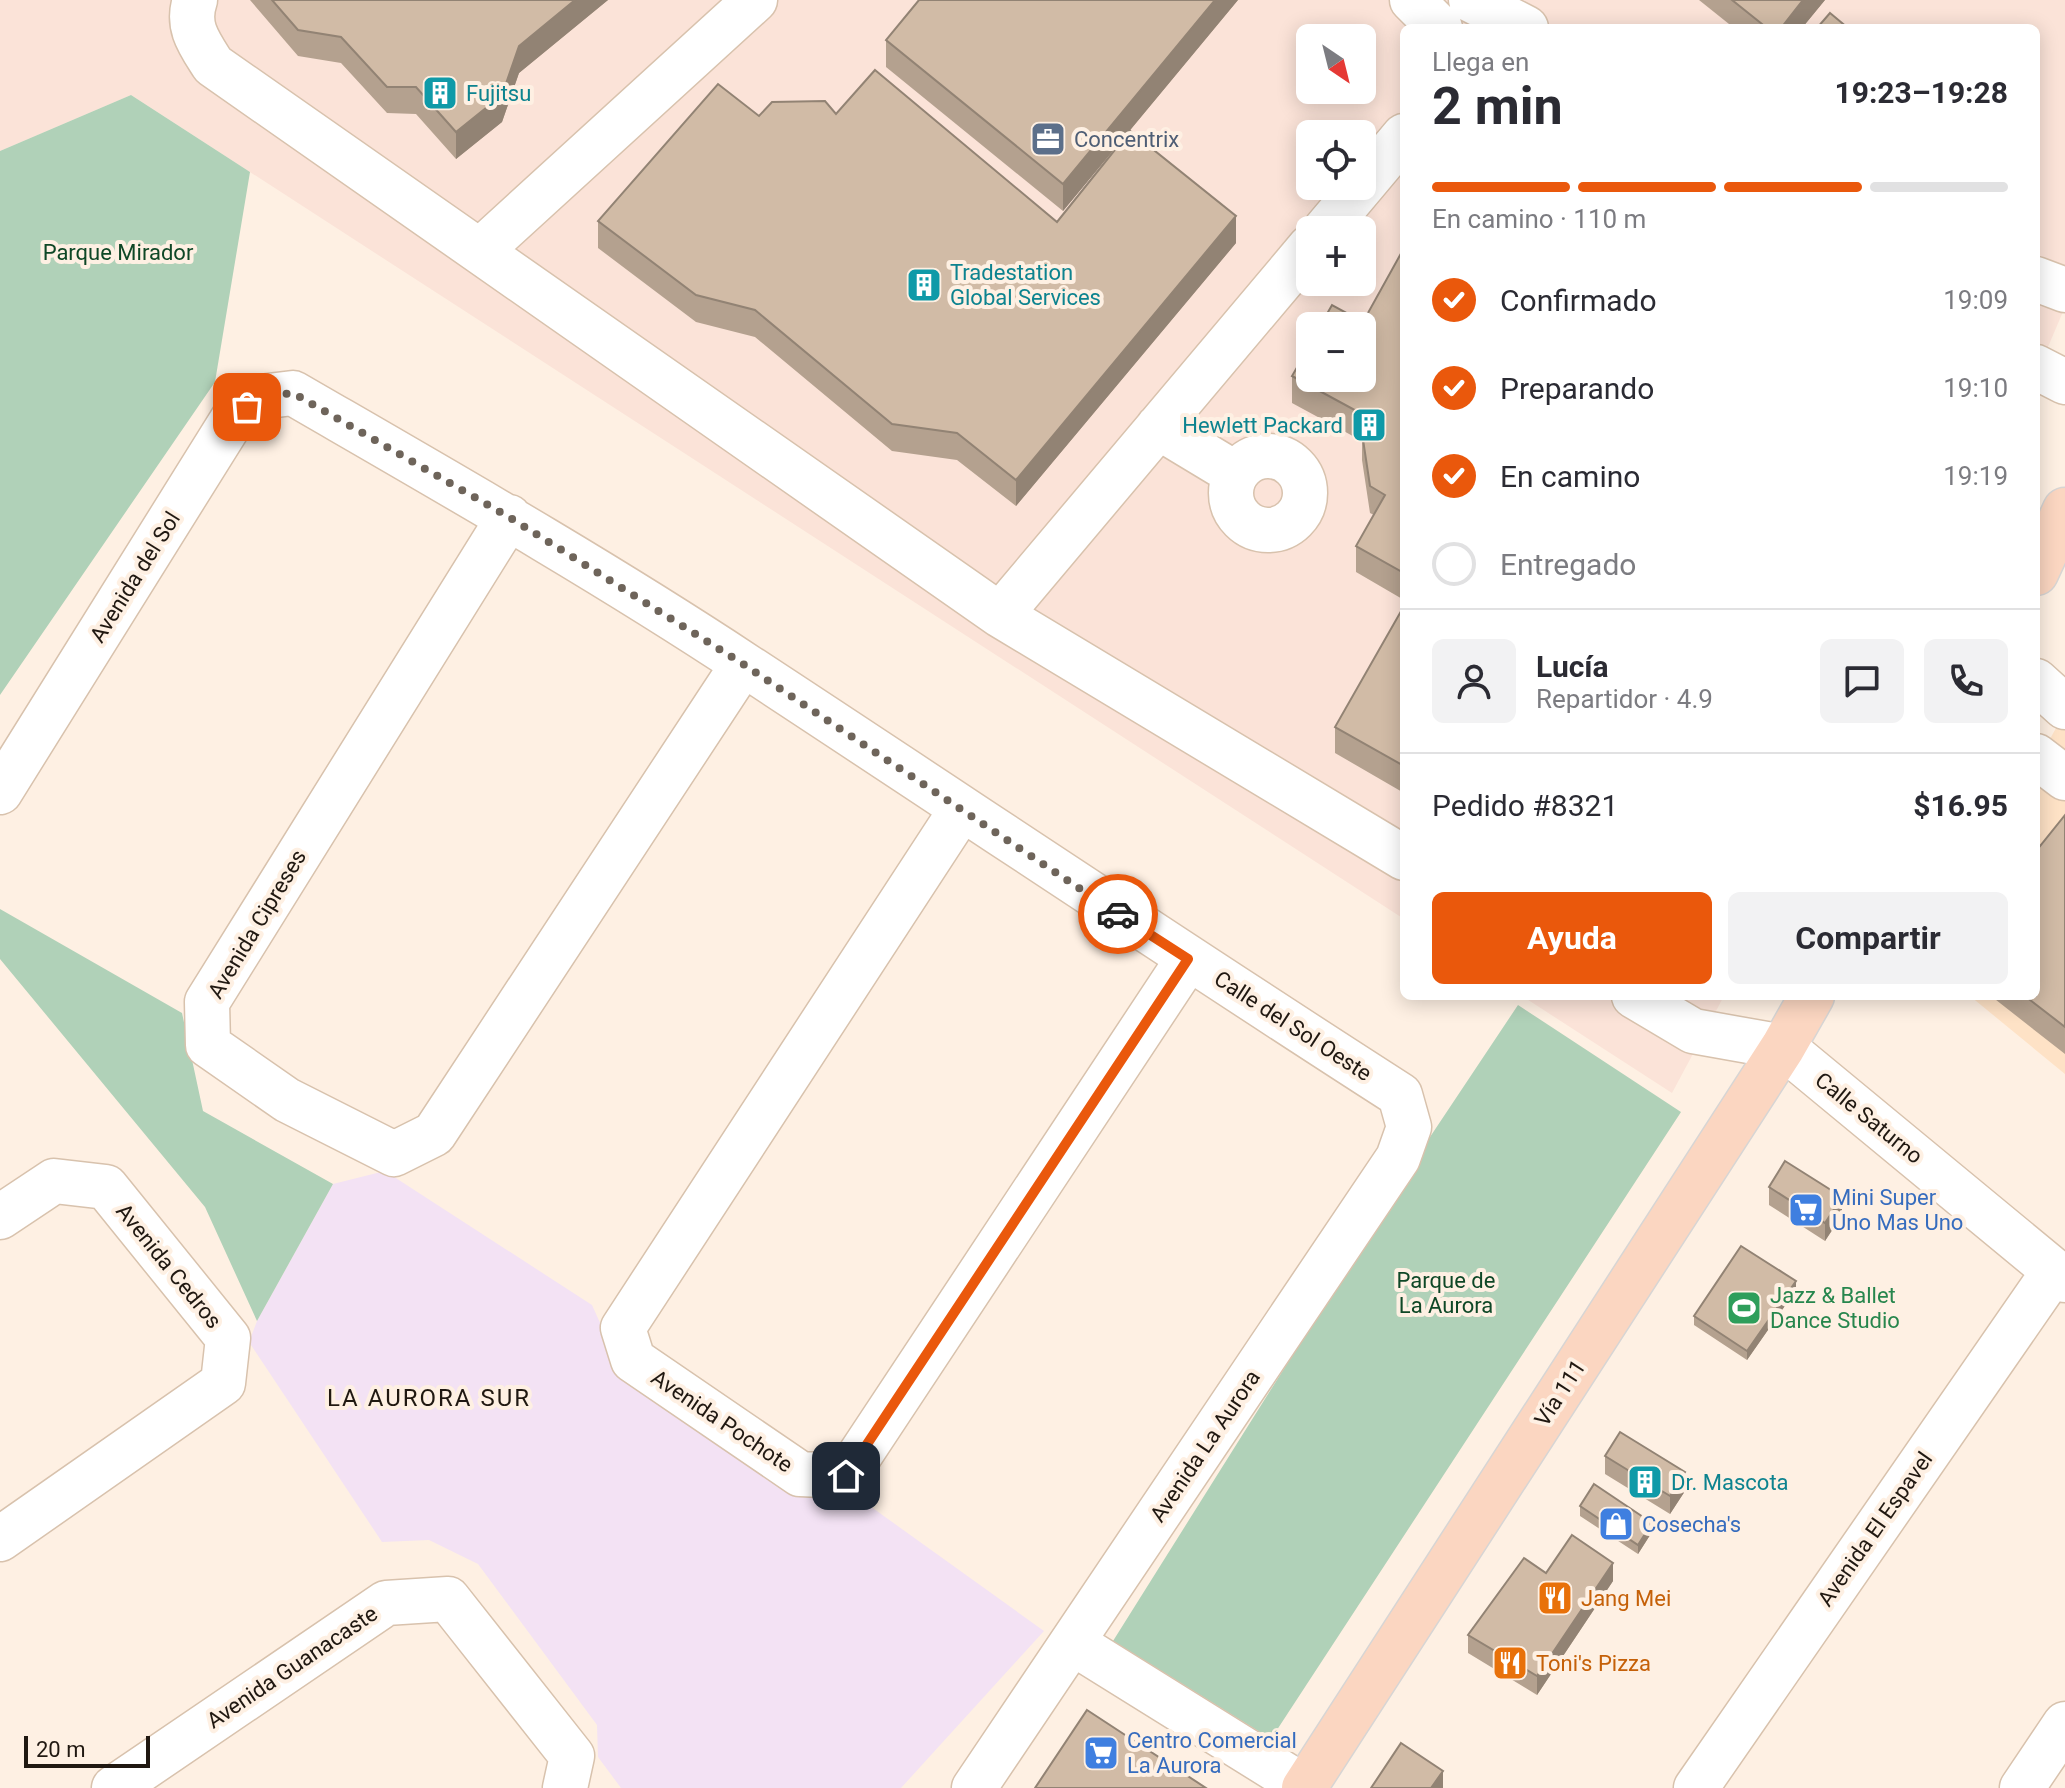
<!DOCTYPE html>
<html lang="es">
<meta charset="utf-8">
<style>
body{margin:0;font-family:Roboto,sans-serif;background:#f2f2f3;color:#2b2b33;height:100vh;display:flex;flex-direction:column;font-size:30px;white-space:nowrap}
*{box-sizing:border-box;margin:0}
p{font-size:26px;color:#7c7c81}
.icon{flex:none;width:44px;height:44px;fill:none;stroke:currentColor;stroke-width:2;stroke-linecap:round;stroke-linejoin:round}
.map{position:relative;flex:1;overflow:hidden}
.panel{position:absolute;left:1400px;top:24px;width:640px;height:976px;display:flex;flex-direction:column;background:#fff;border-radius:12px;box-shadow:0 4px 20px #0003}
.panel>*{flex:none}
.needle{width:52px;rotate:145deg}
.tools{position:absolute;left:1296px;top:24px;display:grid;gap:16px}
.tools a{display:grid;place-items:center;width:80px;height:80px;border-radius:12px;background:#fff;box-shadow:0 4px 20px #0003;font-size:40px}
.scale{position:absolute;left:24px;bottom:20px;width:126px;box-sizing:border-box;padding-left:8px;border:4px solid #201811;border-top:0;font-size:22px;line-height:28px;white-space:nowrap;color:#201811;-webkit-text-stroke:6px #fef0e3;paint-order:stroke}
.pin{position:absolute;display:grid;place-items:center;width:68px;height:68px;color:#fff;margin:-34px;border-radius:16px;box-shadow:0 4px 12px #0006}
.courier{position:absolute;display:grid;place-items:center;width:80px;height:80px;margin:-40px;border:6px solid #ea580c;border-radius:50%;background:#fff;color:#222;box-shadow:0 2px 10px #0007}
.head em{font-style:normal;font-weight:700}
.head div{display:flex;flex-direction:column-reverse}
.head{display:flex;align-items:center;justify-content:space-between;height:136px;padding:0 32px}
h1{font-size:52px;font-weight:700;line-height:60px}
.bar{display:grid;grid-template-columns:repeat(4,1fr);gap:12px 8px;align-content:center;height:96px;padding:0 32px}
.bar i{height:10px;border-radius:6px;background:#e1e1e2}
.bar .active{background:#ea580c}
.bar p{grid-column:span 4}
.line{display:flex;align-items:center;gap:20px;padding:0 32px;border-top:2px solid #e1e1e2}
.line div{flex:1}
.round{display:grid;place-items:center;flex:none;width:84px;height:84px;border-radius:12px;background:#f2f2f3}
ol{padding:0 32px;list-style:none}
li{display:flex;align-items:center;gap:24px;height:88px}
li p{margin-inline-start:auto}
li .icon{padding:8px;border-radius:50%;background:#ea580c;color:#fff;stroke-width:4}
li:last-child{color:#7c7c81}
li i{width:44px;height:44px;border:4px solid #e1e1e2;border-radius:50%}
.action{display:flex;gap:16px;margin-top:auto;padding:16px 32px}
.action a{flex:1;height:92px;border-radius:12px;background:#ea580c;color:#fff;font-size:32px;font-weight:700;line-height:92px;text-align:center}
.action a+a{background:#f2f2f3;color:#2b2b33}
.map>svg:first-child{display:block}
.built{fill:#fee2c6}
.industrial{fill:#fbe3d8;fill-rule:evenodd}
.education{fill:#f3e2f4}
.green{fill:#b0d1b8}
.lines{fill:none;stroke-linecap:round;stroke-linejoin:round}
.minor-casing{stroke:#d8c2ad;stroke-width:47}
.major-casing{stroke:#d7d5d4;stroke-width:47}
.minor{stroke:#fff;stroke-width:44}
.major{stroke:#fbd6c1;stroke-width:44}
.wall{fill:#b4a18f}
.shaded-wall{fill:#928374}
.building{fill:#d1bba6;stroke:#928374;stroke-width:2}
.done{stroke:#6e645a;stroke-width:8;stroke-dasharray:0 14.4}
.route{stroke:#ea580c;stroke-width:10}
.labels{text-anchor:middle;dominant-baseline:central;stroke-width:8;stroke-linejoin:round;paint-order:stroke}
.culture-label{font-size:22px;fill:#0d838f;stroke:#fef0e3;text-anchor:start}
.service-label{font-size:22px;fill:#4e5e75;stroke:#fef0e3;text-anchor:start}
.park-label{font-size:22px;fill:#0e4726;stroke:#fef0e3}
.street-label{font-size:22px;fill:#201811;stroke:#fef0e3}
.shop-label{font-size:22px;fill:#366cbe;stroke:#fef0e3;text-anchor:start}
.leisure-label{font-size:22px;fill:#27864d;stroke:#fef0e3;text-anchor:start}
.food-label{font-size:22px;fill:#c56008;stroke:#fef0e3;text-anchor:start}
.neighbourhood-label{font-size:24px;letter-spacing:2px;fill:#201811;stroke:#fef0e3}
</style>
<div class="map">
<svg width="2065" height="1788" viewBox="0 0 2065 1788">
<rect width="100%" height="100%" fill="#fef0e3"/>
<path class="built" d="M2065 712V1074L1970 996H2036V764Z"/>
<path class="industrial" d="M0 0H2065V307L2036 375V28H1404V919L131 95 0 151ZM1310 38H1362V90H1310ZM1310 134H1362V186H1310ZM1310 230H1362V282H1310ZM1310 326H1362V378H1310Z
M1522 996H1724L1672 1093Z"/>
<path class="education" d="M385 1171 592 1305 623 1374 849 1491 1044 1631 901 1788H621L598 1757 597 1725 478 1564 429 1540 382 1542 249 1342 257 1321 333 1184Z"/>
<path class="green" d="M131 95 250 172 215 382 0 695V151Z
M0 909 182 1013 203 1111 333 1184 257 1321 205 1207 0 959Z
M1518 1005 1681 1112 1271 1739 1113 1641 1420 1152Z"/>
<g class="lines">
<defs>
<path id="minor" d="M195 0C186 26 199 43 213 65L1000 615 1404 858
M1412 0 1440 28
M1471 0 1526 28
M1362 186 1404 136
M1325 230 1362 186
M481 250 755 0
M2036 279 2065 290
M2036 367 2065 382
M1158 427 1236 474
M1231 493a37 37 0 1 1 74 0a37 37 0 1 1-74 0Z
M509 517 207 1002 208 1045 287 1100 394 1154 434 1134 743 664
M1000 615 1310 247
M2036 681 2065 707
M2036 756 2065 778
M0 792 234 417 260 397 293 393C445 481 598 568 745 665 963 808 1180 954 1400 1095L1409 1127 1398 1158 974 1788
M961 810 623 1328 633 1360 800 1474 846 1476 1188 959
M1634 996 1693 1031 1783 1047 2065 1280
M0 1217 54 1181 106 1187 228 1338 223 1383 0 1539
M1073 1643 1306 1788
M114 1788 386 1603 448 1599 572 1756 565 1788
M1696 1788 2054 1271
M2022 1788 2065 1724"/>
<path id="major" d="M2036 573 2065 510
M1304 1788 1783 1047 1812 996"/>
</defs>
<use href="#minor" class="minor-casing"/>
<use href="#major" class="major-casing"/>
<use href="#minor" class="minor"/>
<use href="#major" class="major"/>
</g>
<path class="wall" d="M250 0H608L519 73 502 122 456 159 416 114 387 113 341 63 298 56Z
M1238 0 1063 211 886 67V40Z
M1699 0H1825L1802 28H1734Z
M836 114 1057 222 1236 243 1016 506 957 460 892 451 755 337 696 322 598 248V221L759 116Z
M1404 248V600L1356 572V546L1374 515 1370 513 1362 460V441L1292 403V376L1363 322Z
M1404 606V793L1335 753V727Z
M2065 815V1054L1991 996H2036Z
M1769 1187 1842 1215 1825 1241 1769 1205Z
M1796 1290 1747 1360 1694 1325V1316Z
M1605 1456 1685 1491 1670 1514 1605 1474Z
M1580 1506 1652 1532 1638 1554 1580 1516Z
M1546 1573 1613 1581 1537 1695 1468 1653V1635Z"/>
<path class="shaded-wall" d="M575 0H608L519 73 502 122 456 159V132L519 46Z
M1215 0H1238L1063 211V184Z
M1803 0H1825L1802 28H1781Z
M1236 216V243L1016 506V480Z
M1842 1197V1215L1825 1241V1223Z
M1796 1281V1290L1747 1360V1351Z
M1685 1472V1491L1670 1514V1496Z
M1652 1523V1532L1638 1554V1545Z
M1613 1563V1581L1537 1695V1676Z
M1443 1771V1788H1431Z"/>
<path class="building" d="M272 0H575L519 46 502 95 456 132 416 87H387L341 37 298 30Z
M919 0H1215L1063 184 886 40Z
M1732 0H1803L1781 28H1767Z
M1830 13 1848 28H1817Z
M875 70 1057 222 1130 131 1236 216 1016 480 957 433 892 424 755 310 696 295 598 221 718 84 759 116 772 102 825 101 836 114Z
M1404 248V573L1356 546 1385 495 1370 486 1362 433 1375 421 1292 376 1310 345V378H1362V326H1320L1332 305 1363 322Z
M1404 606V766L1335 727Z
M2065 815V1027L2025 996H2036V851Z
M1785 1161 1842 1197 1825 1223 1769 1187Z
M1741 1246 1796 1281 1747 1351 1694 1316Z
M1620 1432 1685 1472 1670 1496 1605 1456Z
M1594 1484 1652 1523 1638 1545 1580 1506Z
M1572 1535 1613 1563 1537 1676 1468 1635 1524 1558 1546 1573Z
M1087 1710 1206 1788H1035Z
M1401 1743 1443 1771 1431 1788H1371Z"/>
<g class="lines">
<path class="done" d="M247 407 260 397 293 393 509 517 743 664 1118 914"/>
<path class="route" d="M846 1476 1188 959 1118 914"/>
</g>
<defs>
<symbol id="building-square" viewBox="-11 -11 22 22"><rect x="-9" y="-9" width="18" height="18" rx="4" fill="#0f9aa8" stroke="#fef0e3"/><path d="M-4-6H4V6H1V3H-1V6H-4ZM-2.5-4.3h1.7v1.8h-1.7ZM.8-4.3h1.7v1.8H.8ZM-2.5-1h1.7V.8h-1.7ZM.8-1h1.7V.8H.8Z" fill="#fff"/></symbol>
<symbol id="office-square" viewBox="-11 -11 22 22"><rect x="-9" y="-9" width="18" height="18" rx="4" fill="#5c6f8a" stroke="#fef0e3"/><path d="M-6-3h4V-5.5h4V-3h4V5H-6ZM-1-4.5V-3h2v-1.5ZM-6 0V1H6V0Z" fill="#fff"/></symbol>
<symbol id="supermarket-square" viewBox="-11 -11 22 22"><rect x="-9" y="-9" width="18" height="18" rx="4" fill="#3f7fe0" stroke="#fef0e3"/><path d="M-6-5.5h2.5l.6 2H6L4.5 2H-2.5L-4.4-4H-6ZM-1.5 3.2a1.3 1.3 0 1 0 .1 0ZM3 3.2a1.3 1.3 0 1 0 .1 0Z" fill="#fff"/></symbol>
<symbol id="stadium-square" viewBox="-11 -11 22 22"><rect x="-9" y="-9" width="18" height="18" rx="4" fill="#2e9e5b" stroke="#fef0e3"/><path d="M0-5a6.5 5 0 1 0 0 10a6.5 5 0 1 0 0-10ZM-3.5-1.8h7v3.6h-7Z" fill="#fff"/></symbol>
<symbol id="shop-square" viewBox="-11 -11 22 22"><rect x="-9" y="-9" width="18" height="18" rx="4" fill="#3f7fe0" stroke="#fef0e3"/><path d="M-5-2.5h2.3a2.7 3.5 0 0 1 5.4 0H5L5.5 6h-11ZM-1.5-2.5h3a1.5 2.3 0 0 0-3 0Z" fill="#fff"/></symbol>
<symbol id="restaurant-square" viewBox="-11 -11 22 22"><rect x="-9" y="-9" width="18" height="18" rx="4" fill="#e8710a" stroke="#fef0e3"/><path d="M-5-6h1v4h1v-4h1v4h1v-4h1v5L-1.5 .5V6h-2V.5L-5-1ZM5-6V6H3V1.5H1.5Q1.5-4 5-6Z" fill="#fff"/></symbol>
</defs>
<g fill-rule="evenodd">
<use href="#building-square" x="420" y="73" width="40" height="40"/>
<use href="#office-square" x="1028" y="119" width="40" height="40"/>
<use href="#building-square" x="904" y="265" width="40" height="40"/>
<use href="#building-square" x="1349" y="405" width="40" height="40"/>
<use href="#supermarket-square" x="1786" y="1190" width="40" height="40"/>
<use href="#stadium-square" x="1724" y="1288" width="40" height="40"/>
<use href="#building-square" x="1625" y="1462" width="40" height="40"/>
<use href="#shop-square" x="1596" y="1504" width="40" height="40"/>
<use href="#restaurant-square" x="1535" y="1578" width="40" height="40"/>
<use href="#restaurant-square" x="1490" y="1643" width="40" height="40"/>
<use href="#supermarket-square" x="1081" y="1733" width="40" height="40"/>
</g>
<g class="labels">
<g class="culture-label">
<text x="466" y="93">Fujitsu</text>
<text x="950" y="272">Tradestation<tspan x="950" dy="25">Global Services</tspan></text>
<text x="1343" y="425" text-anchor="end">Hewlett Packard</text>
<text x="1671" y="1482">Dr. Mascota</text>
</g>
<g class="service-label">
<text x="1074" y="139">Concentrix</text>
</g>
<g class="park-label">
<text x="118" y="252">Parque Mirador</text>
<text x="1446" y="1280">Parque de<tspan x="1446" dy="25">La Aurora</tspan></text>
</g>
<g class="street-label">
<text transform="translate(135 577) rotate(-58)">Avenida del Sol</text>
<text transform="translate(257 924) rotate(-59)">Avenida Cipreses</text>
<text transform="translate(1293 1026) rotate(33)">Calle del Sol Oeste</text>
<text transform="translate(1869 1118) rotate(39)">Calle Saturno</text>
<text transform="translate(169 1266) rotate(51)">Avenida Cedros</text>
<text transform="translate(1560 1393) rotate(-57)">Vía 111</text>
<text transform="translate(722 1421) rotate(34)">Avenida Pochote</text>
<text transform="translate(1205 1446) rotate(-56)">Avenida La Aurora</text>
<text transform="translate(1875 1529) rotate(-55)">Avenida El Espavel</text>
<text transform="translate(292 1667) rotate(-34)">Avenida Guanacaste</text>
</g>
<g class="shop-label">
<text x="1832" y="1197">Mini Super<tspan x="1832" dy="25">Uno Mas Uno</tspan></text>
<text x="1642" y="1524">Cosecha's</text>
<text x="1127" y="1740">Centro Comercial<tspan x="1127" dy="25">La Aurora</tspan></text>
</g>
<g class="leisure-label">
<text x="1770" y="1295">Jazz &amp; Ballet<tspan x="1770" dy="25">Dance Studio</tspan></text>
</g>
<g class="food-label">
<text x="1581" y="1598">Jang Mei</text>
<text x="1536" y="1663">Toni's Pizza</text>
</g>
<g class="neighbourhood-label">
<text x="429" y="1398">LA AURORA SUR</text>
</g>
</g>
</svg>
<div class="tools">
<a><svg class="needle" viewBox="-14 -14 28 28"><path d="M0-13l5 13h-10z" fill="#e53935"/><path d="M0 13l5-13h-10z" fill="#7c7c81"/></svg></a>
<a><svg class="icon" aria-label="locate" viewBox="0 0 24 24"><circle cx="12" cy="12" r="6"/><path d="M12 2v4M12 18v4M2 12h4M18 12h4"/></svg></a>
<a>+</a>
<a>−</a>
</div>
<div class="scale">20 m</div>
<div class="pin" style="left:247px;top:407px;background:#ea580c"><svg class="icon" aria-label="bag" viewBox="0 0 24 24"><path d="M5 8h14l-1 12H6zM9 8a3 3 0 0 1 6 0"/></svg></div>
<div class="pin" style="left:846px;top:1476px;background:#1f2937"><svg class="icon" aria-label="home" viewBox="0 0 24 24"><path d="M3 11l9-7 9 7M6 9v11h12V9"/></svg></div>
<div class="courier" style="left:1118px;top:914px"><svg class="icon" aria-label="car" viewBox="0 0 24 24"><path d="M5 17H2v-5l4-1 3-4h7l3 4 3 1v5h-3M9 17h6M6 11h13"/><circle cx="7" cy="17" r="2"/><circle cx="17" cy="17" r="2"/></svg></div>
<section class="panel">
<div class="head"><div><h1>2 min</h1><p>Llega en</p></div><em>19:23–19:28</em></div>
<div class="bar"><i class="active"></i><i class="active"></i><i class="active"></i><i></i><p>En camino · 110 m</p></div>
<ol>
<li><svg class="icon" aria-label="check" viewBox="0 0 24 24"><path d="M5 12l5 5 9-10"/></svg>Confirmado<p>19:09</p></li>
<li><svg class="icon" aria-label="check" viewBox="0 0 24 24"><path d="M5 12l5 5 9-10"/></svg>Preparando<p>19:10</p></li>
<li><svg class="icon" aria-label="check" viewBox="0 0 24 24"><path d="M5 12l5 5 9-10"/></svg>En camino<p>19:19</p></li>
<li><i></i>Entregado</li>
</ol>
<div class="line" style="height:144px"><a class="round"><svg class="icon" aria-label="person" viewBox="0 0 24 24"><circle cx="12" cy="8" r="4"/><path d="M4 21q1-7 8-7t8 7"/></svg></a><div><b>Lucía</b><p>Repartidor · 4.9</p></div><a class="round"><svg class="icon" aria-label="chat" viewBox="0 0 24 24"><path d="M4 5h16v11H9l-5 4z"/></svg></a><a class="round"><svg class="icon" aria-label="phone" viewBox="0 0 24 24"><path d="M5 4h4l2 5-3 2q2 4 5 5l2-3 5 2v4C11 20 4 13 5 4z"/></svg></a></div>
<div class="line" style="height:104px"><div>Pedido #8321</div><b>$16.95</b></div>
<div class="action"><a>Ayuda</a><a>Compartir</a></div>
</section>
</div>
